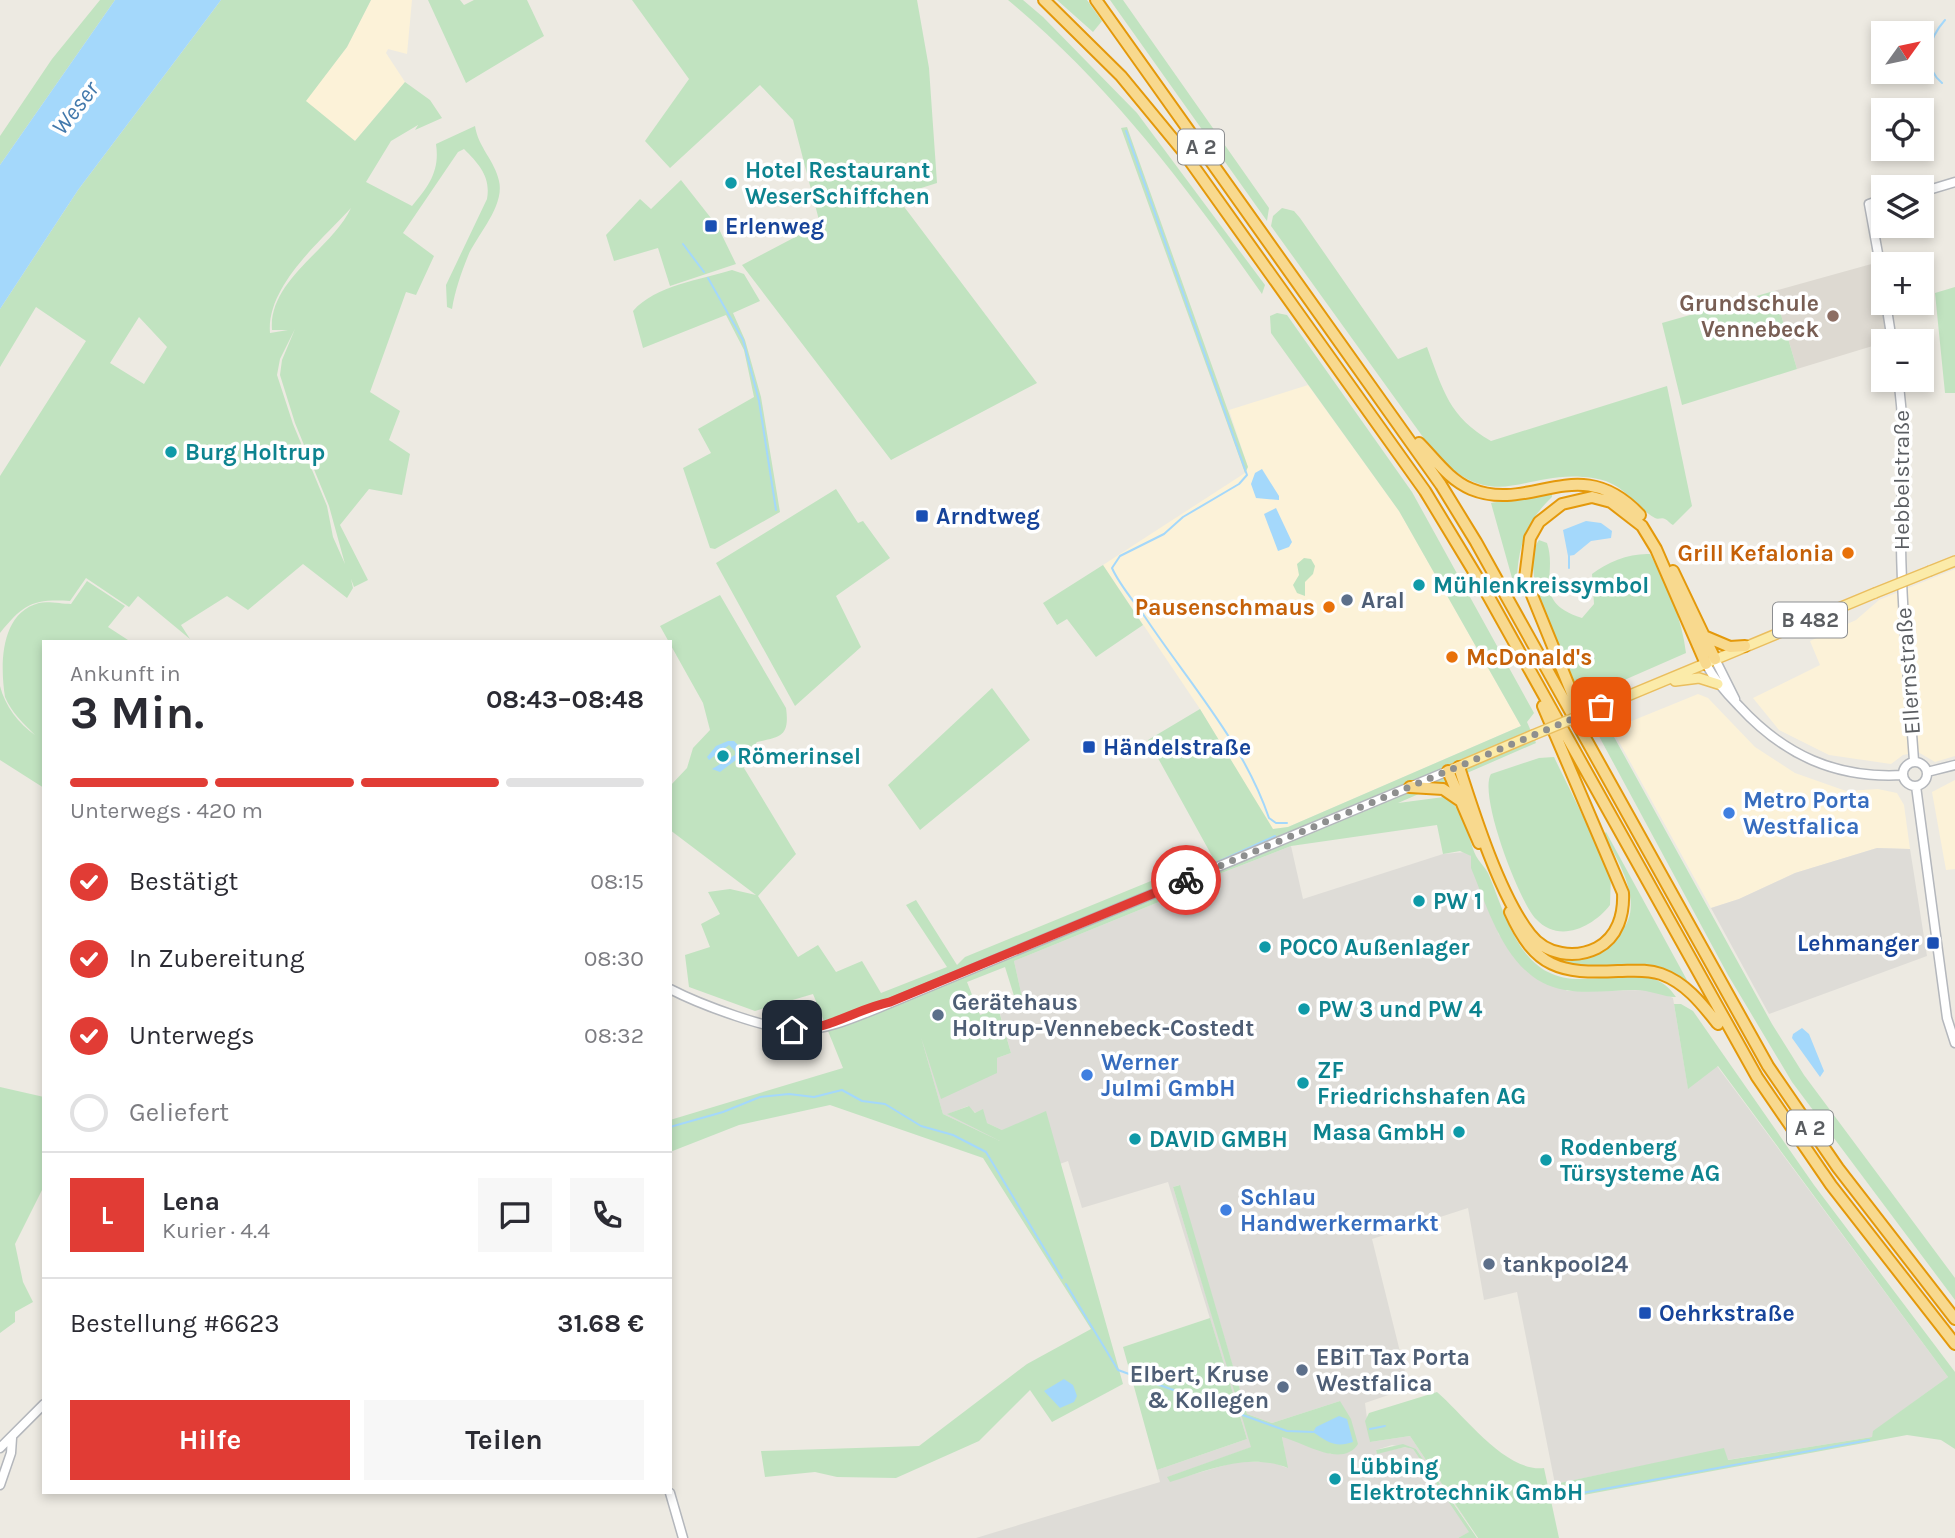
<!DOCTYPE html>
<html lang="de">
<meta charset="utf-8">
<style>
body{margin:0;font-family:Karla,sans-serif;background:#f7f7f7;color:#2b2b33;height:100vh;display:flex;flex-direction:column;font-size:26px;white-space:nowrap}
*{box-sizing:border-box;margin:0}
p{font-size:23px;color:#7c7c81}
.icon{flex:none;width:38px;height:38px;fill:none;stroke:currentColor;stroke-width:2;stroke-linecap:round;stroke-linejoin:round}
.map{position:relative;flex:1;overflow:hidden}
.side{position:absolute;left:42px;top:640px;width:630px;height:854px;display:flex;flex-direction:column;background:#fff;border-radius:0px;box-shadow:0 4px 10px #0003}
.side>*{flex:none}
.needle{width:46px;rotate:57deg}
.buttons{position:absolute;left:1871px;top:21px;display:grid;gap:14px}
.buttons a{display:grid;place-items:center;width:63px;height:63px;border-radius:0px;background:#fff;box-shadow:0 4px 10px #0003;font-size:35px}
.pin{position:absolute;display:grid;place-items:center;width:60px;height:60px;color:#fff;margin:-30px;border-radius:14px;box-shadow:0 4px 10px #0006}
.courier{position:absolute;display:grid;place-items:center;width:70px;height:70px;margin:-35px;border:5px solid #e13c35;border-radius:50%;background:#fff;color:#222;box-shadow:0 2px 9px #0007}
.head em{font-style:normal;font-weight:700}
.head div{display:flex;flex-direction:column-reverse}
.head{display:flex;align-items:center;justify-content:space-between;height:119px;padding:0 28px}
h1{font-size:46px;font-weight:700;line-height:52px}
.bar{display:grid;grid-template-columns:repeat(4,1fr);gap:10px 7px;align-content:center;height:84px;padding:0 28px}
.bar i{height:9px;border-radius:5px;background:#e1e1e2}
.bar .selected{background:#e13c35}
.bar p{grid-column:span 4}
.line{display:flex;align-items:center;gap:18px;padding:0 28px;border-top:2px solid #e1e1e2}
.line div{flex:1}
.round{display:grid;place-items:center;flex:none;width:74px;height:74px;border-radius:0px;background:#f7f7f7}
ol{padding:0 28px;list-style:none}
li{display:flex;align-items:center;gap:21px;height:77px}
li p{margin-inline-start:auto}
li .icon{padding:7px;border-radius:50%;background:#e13c35;color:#fff;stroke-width:4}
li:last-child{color:#7c7c81}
li i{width:38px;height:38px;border:4px solid #e1e1e2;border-radius:50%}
.action{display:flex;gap:14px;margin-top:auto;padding:14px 28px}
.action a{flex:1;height:80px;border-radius:0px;background:#e13c35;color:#fff;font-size:28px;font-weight:700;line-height:80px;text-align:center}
.action a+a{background:#f7f7f7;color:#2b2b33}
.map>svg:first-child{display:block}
.commercial{fill:#fcf2d8}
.industrial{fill:#dedcd7;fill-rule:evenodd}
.education{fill:#ddd9d1}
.green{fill:#c1e3c0;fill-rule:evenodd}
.water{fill:#a4d8fb}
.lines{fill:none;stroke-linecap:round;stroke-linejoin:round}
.stream{stroke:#a4d8fb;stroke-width:2}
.secondary-casing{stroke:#b4b7bc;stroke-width:11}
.primary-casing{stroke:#eabe5e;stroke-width:12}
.highway-casing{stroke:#e4990b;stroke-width:14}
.secondary{stroke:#fff;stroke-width:8}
.primary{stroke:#fbeba9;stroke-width:9}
.highway{stroke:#f8d98e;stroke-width:10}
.primary-bridge-casing{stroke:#eabe5e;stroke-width:12;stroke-linecap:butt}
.primary-bridge{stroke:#fbeba9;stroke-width:9}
.done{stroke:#8e8f8f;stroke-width:7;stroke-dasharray:0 12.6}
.route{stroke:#e13c35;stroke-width:9}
.culture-dot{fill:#0f9aa8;stroke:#fff;stroke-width:2.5}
.transit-dot{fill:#1a4fb4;stroke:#fff;stroke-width:2.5}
.education-dot{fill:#8d6e63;stroke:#fff;stroke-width:2.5}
.food-dot{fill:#e8710a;stroke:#fff;stroke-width:2.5}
.service-dot{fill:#5c6f8a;stroke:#fff;stroke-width:2.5}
.shop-dot{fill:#3f7fe0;stroke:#fff;stroke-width:2.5}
.labels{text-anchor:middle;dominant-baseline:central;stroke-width:7;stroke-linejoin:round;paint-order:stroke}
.shield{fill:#fff;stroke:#8c8e91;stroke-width:2}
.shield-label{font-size:21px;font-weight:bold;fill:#5b5e62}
.culture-label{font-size:23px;font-weight:bold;fill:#0d838f;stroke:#fff;text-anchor:start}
.transit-label{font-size:23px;font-weight:bold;fill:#164399;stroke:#fff;text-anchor:start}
.education-label{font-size:23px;font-weight:bold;fill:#785e54;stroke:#fff;text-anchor:end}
.street-label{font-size:23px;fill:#5b5e62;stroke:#fff}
.food-label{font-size:23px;font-weight:bold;fill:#c56008;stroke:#fff;text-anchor:end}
.service-label{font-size:23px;font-weight:bold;fill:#4e5e75;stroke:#fff;text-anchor:start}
.shop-label{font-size:23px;font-weight:bold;fill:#366cbe;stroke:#fff;text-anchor:start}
.water-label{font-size:24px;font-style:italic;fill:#4279ac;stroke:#fff}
</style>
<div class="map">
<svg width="1955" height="1538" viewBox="0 0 1955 1538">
<rect width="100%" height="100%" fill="#edeae2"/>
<path class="commercial" d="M371 0H412L407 54 388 49 386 53 405 82 355 141 305 101 347 47Z
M1308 385 1399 511 1521 726 1288 827 1272 829 1200 709 1103 565 1245 473 1248 467 1229 410Z
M1955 569V756L1935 762 1918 752 1903 755 1891 764 1829 755 1779 730 1753 698 1820 665 1810 641 1856 620 1879 600Z
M1698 694 1708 698 1755 747 1795 773 1846 791 1878 789 1897 793 1904 805 1910 849 1877 848 1795 873 1739 899 1711 908 1612 729Z
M1955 780V869L1946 870 1932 792Z"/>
<path class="industrial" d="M1291 846 1303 899 1443 854 1466 852 1471 856 1499 935 1567 991 1654 990 1673 998 1688 1088 1717 1066 1948 1377 1874 1431 1872 1437 1727 1460 1724 1449 1555 1484 1517 1292 1484 1300 1468 1208 1372 1239 1409 1388 1365 1403 1370 1442 1410 1436 1478 1538 1416 1449 1392 1445 1376 1450 1377 1453 1405 1447 1413 1449 1470 1532 1458 1538H976L1160 1482 1157 1470 1247 1439 1168 1182 1082 1208 1068 1161 1021 1178 1000 1141 943 1114 921 1038 1022 997 1014 961 1176 895 1186 897 1199 891 1206 879ZM1014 1001 1015 1004 999 1010 1011 1053 997 1058 922 1038ZM968 1106 987 1123 1002 1130 1022 1176 1000 1139 948 1114ZM1179 1185 1247 1414 1272 1423 1340 1401 1331 1454 1282 1436 1287 1468 1272 1462H1236L1170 1481 1168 1477 1252 1447 1173 1187Z
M1877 848 1910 849 1927 956 1769 1014 1711 908 1739 899 1795 873Z"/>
<path class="education" d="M1875 263 1889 341 1797 369 1774 291Z"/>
<path class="green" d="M100 0H115L0 165V136L52 59Z
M221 0H371L347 47 306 101 355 141 405 82 430 100 442 118 415 130 418 125 391 141 366 182 412 206C429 186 440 171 436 144L475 126C478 147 495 161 499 181 505 206 477 235 468 256 461 273 455 291 452 309L447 307 446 285 487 199C491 177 479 164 464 149L458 152 403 233 434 256 416 295 406 292 370 392 400 411 389 440 410 454 402 495 369 489 340 525 368 580 354 587 351 579 353 588 347 598 303 564 248 610 227 596 181 625 190 639 138 596 129 607 86 578 70 601C32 599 24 604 0 633V476L86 341 36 307 0 367V309L78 190ZM351 208C332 249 268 280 272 330H288L270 333C266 286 322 240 351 208ZM139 317 167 347 144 384 110 363ZM295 329 282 360 280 375 295 423 329 506 345 564 333 537 327 506 293 424 277 375 280 359Z
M428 0H460L464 5 474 0H527L544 36 466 83Z
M632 0H917L929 68 937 183 896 196 1037 383 891 460 742 265 820 224 793 120 760 85 670 168 645 141 689 79Z
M1008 0H1023L1043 17 1137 113 1265 285 1262 294C1187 187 1109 84 1008 0Z
M1057 0H1087L1102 21 1093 32Z
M1110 0H1123L1269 208 1267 221Z
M1127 127 1248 467 1245 473 1121 128Z
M681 180 718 227 736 264 670 286 658 248 614 261 606 235 640 199 651 209Z
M1282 208 1294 211 1300 218 1398 359 1427 347C1443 390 1449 417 1491 441L1667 386 1692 506 1673 525C1670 524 1668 520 1665 519 1662 517 1658 520 1655 518 1631 504 1626 483 1593 478 1523 467 1496 519 1433 451L1271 226 1273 216Z
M732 270 744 274 760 301 733 313 745 340 761 397 780 512 715 549 710 548 683 468 711 453 698 429 754 397 744 350 726 315 643 348 633 311C656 285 700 280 732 270Z
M1955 287V393H1945L1935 293Z
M1774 291 1797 369 1682 405 1662 323Z
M1277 313 1287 315 1412 492 1534 713 1527 722 1536 743 1398 803 1444 797C1465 808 1467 836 1476 856 1479 862 1485 867 1488 873 1502 905 1514 955 1548 972 1588 994 1647 953 1676 997 1667 998 1650 990 1635 990 1613 990 1587 994 1565 990 1508 981 1490 913 1471 868V856L1460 851 1443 854 1437 825 1291 846 1206 879C1197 891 1193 898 1176 895L1014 961 1022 997 1015 999 1005 967 967 982 980 1015 1014 1000 1016 1004 999 1011 1011 1053 997 1058V1073L941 1099 921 1037 943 1114 1000 1141 947 1114 969 1106 975 1113 983 1109 987 1123 1002 1130 1046 1111 1123 1384 1052 1422 1030 1390 979 1441 896 1478 837 1477 815 1472 765 1477 761 1451 919 1446 1027 1364 1091 1329 983 1158 830 1105 739 1125 670 1152V1120L843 1068 813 994 755 1011 689 987 685 955 710 947 701 924 720 914 708 892 730 889 756 895 670 830V786L687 768 693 748 710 730 703 703 660 626 720 595 786 708C790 737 780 737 757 742L750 751 744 768 796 854 758 896 798 957 818 945 836 972 862 961 881 993 947 967 906 905 916 900 957 965 965 957 1212 856 1148 740 1200 709 1273 829 1288 827 1521 726 1399 511 1271 333 1270 316Z
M836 489 858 523 863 521 890 558 836 596 861 647 795 706 716 563Z
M1552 492V497C1527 521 1519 543 1517 577L1512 578 1491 503Z
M1539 540 1547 543C1558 575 1531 602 1582 618L1594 604 1592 574C1607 562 1630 553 1650 554 1667 585 1682 618 1686 653L1590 695 1582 696C1562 670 1517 569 1539 540Z
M1304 558 1311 559 1315 566 1313 574 1305 582V596L1297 593 1293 585 1299 575 1297 564Z
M1103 565 1143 625 1096 657 1067 619 1057 625 1043 603Z
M87 581 125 606 108 627 128 640 44 642V788L0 760V686C5 706 19 724 35 735 23 723 12 713 5 697 0 665 0 613 39 603 48 601 62 604 71 604Z
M992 688 1030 740 920 830 888 785Z
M1599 721 1608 726 1772 1024 1804 1075 1955 1278V1300L1792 1082 1728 975 1594 727Z
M1554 757 1611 874 1610 905C1593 927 1559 944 1536 919 1519 902 1478 794 1491 774L1539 758Z
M1606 832 1688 982C1640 951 1601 977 1553 959L1554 956 1562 958C1576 953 1609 944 1618 935 1648 906 1618 862 1604 834Z
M1674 1004H1681L1693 1011 1814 1185 1955 1372V1449L1941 1440 1907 1435 1562 1499 1555 1484 1724 1448 1728 1460 1872 1437 1873 1431 1948 1377 1718 1066 1688 1089Z
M0 1087 44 1097V1186L15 1244 23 1282 33 1302 15 1312V1322L0 1333Z
M1180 1185 1247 1414 1272 1423 1340 1401 1351 1419 1358 1444C1342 1469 1303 1442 1282 1437L1288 1468C1247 1452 1209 1470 1170 1482L1167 1477 1251 1447 1173 1187Z
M1210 1318 1247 1439 1157 1470 1123 1347Z
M1437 1392C1464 1415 1506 1473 1544 1468L1559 1538H1478L1410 1436 1370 1442 1365 1421 1369 1413Z
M1403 1444 1416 1449 1477 1538H1458L1469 1532 1413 1449 1405 1447 1377 1454 1376 1450Z"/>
<path class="water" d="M115 0H221L78 190 0 309V165Z
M1262 469 1279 496V500L1256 498 1251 484 1255 473Z
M1276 508 1292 542 1289 547 1278 551 1264 514Z
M1586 521 1601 523 1612 531 1611 538 1591 541 1574 555 1568 556 1563 530Z
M728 741H734L739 746 740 757 720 772 712 769 735 755V751L729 745 709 760 707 757 716 746Z
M1802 1028 1809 1034 1824 1071 1820 1077 1792 1038 1793 1034Z
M1064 1379 1073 1385 1077 1396 1074 1402 1060 1408 1044 1391Z
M1339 1416 1347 1419 1353 1442C1336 1448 1327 1442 1313 1432L1316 1427Z"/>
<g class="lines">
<path class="stream" d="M1942 83C1921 65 1928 39 1945 20
M1126 131 1247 475 1239 484 1183 517 1164 534 1120 556 1112 568C1120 586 1134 601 1145 617 1189 683 1243 742 1269 818L1276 823H1287
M683 244 704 272
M708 278 743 340 759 401 776 510
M1569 568V556
M1211 865 1275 836
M670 1127 723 1112 760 1097 789 1094 814 1097 842 1090 862 1101 885 1104 921 1126 953 1135 986 1152 1062 1278
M1066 1284 1118 1370 1287 1431 1313 1432
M1370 1429 1385 1426
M1560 1497 1869 1440"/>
<defs>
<path id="secondary" d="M1922 192 1955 182
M1883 199 1869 204 1883 281
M1886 303 1892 341
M1898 380C1907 436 1900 490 1901 546 1902 618 1909 690 1914 761
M1715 659 1735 699
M1706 664C1715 681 1726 693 1739 706 1784 755 1836 779 1903 775
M1903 774a12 12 0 1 1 24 0a12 12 0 1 1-24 0Z
M1927 772 1955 765
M1916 786 1947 1018 1955 1043
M670 989C699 1004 772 1032 803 1030 828 1029 853 1018 876 1009L1448 771
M0 1448 44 1404
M0 1485 11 1453 12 1438
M670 1493 683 1538"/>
<path id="primary" d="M1930 571 1955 561
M1675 681 1699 678 1718 684
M1601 707 1875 593
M1453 769 1533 735"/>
<path id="highway" d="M1044 0 1121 76 1182 150 1425 491 1485 590 1757 1077 1831 1185 1955 1344
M1096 0 1441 485 1476 542 1768 1066 1838 1168 1955 1319
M1419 443C1435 459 1449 480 1471 489 1532 514 1579 450 1640 515
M1673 571 1715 659
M1704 636 1730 647 1745 646
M1584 723 1525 578 1530 538 1539 522 1562 504 1592 497 1611 502 1642 526 1656 549 1706 664
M1459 767C1474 814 1500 896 1530 934 1546 955 1575 959 1597 948 1618 937 1624 914 1623 893L1543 706
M1448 771 1479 843
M1410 787 1443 789 1459 800
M1510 912C1535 968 1560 974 1618 971 1632 971 1647 969 1661 974 1686 983 1702 1004 1718 1024"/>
</defs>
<use href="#secondary" class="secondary-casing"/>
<use href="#primary" class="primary-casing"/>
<use href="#highway" class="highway-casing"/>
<use href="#secondary" class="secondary"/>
<use href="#primary" class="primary"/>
<use href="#highway" class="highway"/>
<defs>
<path id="primary-bridge" d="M1875 593 1930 571
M1533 735 1601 707"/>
</defs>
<use href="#primary-bridge" class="primary-bridge-casing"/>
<use href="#primary-bridge" class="primary-bridge"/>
</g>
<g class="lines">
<path class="done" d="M1186 880 1601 707"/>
<path class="route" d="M792 1030C827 1031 856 1009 890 1002L1186 880"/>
</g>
<g class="culture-dot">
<circle cx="731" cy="183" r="7"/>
<circle cx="171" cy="452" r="7"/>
<circle cx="1419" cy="585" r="7"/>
<circle cx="723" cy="756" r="7"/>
<circle cx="1419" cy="901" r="7"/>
<circle cx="1265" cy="947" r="7"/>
<circle cx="1304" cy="1009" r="7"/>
<circle cx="1303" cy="1083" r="7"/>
<circle cx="1459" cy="1132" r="7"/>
<circle cx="1135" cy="1139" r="7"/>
<circle cx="1546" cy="1160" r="7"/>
<circle cx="1335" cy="1479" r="7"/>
</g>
<g class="transit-dot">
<rect x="704" y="219" width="14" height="14" rx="3.5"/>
<rect x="915" y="509" width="14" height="14" rx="3.5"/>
<rect x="1082" y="740" width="14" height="14" rx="3.5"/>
<rect x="1926" y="936" width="14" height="14" rx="3.5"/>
<rect x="1638" y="1306" width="14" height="14" rx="3.5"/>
</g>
<circle class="education-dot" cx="1833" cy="316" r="7"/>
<g class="food-dot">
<circle cx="1848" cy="553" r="7"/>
<circle cx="1329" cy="607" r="7"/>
<circle cx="1452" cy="657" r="7"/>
</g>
<g class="service-dot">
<circle cx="1347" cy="600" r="7"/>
<circle cx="938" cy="1015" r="7"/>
<circle cx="1489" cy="1264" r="7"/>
<circle cx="1302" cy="1370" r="7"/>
<circle cx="1283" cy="1387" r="7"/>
</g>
<g class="shop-dot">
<circle cx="1729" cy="813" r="7"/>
<circle cx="1087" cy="1075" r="7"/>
<circle cx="1226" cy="1210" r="7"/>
</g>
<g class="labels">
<g class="shield">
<rect x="1178" y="129.5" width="46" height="35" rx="5"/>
<rect x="1773" y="602.5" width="74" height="35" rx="5"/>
<rect x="1787" y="1110.5" width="46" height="35" rx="5"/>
</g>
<g class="shield-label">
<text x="1201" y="147">A 2</text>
<text x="1810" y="620">B 482</text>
<text x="1810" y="1128">A 2</text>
</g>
<g class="culture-label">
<text x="745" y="170">Hotel Restaurant<tspan x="745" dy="26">WeserSchiffchen</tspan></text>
<text x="185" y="452">Burg Holtrup</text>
<text x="1433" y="585">Mühlenkreissymbol</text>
<text x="737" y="756">Römerinsel</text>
<text x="1433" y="901">PW 1</text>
<text x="1279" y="947">POCO Außenlager</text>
<text x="1318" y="1009">PW 3 und PW 4</text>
<text x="1317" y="1070">ZF<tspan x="1317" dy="26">Friedrichshafen AG</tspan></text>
<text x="1445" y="1132" text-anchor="end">Masa GmbH</text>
<text x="1149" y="1139">DAVID GMBH</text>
<text x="1560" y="1147">Rodenberg<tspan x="1560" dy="26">Türsysteme AG</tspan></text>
<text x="1349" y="1466">Lübbing<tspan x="1349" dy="26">Elektrotechnik GmbH</tspan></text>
</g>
<g class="transit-label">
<text x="725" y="226">Erlenweg</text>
<text x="936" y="516">Arndtweg</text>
<text x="1103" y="747">Händelstraße</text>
<text x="1919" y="943" text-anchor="end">Lehmanger</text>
<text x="1659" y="1313">Oehrkstraße</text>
</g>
<g class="education-label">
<text x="1819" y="303">Grundschule<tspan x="1819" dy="26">Vennebeck</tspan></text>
</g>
<g class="street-label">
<text transform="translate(1901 480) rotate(-90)">Hebbelstraße</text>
<text transform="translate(1908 671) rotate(-94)">Ellernstraße</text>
</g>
<g class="food-label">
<text x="1834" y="553">Grill Kefalonia</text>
<text x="1315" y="607">Pausenschmaus</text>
<text x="1466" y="657" text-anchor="start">McDonald's</text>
</g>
<g class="service-label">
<text x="1361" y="600">Aral</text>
<text x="952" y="1002">Gerätehaus<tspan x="952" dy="26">Holtrup-Vennebeck-Costedt</tspan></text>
<text x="1503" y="1264">tankpool24</text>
<text x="1316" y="1357">EBiT Tax Porta<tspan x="1316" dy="26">Westfalica</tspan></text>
<text x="1269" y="1374" text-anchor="end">Elbert, Kruse<tspan x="1269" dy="26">&amp; Kollegen</tspan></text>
</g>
<g class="shop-label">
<text x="1743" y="800">Metro Porta<tspan x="1743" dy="26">Westfalica</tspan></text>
<text x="1101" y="1062">Werner<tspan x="1101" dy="26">Julmi GmbH</tspan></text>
<text x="1240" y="1197">Schlau<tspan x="1240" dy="26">Handwerkermarkt</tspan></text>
</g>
<g class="water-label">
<text transform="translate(75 108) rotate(-52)">Weser</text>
</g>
</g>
</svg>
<div class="buttons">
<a><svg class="needle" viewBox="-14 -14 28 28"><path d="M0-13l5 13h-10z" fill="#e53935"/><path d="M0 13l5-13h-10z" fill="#7c7c81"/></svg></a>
<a><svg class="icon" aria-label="locate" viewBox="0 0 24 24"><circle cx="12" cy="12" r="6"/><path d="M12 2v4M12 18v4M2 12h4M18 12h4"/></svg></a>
<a><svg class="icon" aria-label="layers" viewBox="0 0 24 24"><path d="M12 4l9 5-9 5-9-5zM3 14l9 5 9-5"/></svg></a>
<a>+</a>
<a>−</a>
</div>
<div class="pin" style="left:1601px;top:707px;background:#ea580c"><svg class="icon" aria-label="bag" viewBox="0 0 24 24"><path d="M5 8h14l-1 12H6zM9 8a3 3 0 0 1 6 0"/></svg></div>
<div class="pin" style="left:792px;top:1030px;background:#1f2937"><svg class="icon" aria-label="home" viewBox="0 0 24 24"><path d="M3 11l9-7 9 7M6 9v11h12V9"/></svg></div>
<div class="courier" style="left:1186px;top:880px"><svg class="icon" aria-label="bike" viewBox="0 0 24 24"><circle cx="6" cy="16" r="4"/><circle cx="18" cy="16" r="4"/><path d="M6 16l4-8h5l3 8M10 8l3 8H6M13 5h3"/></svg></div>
<section class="side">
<div class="head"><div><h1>3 Min.</h1><p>Ankunft in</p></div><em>08:43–08:48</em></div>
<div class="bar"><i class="selected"></i><i class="selected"></i><i class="selected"></i><i></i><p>Unterwegs · 420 m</p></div>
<ol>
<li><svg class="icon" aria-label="check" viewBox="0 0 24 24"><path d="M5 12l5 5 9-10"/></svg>Bestätigt<p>08:15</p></li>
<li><svg class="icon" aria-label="check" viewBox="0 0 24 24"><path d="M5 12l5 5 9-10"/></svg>In Zubereitung<p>08:30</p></li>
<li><svg class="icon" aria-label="check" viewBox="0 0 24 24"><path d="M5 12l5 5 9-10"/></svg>Unterwegs<p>08:32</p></li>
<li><i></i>Geliefert</li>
</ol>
<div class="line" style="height:126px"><b class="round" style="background:#e13c35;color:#fff">L</b><div><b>Lena</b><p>Kurier · 4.4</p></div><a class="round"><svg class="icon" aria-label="chat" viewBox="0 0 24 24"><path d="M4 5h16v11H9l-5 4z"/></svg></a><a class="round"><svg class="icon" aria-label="phone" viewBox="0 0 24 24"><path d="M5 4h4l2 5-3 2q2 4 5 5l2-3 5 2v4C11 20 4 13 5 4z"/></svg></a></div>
<div class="line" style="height:91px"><div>Bestellung #6623</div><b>31.68 €</b></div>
<div class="action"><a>Hilfe</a><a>Teilen</a></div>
</section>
</div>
